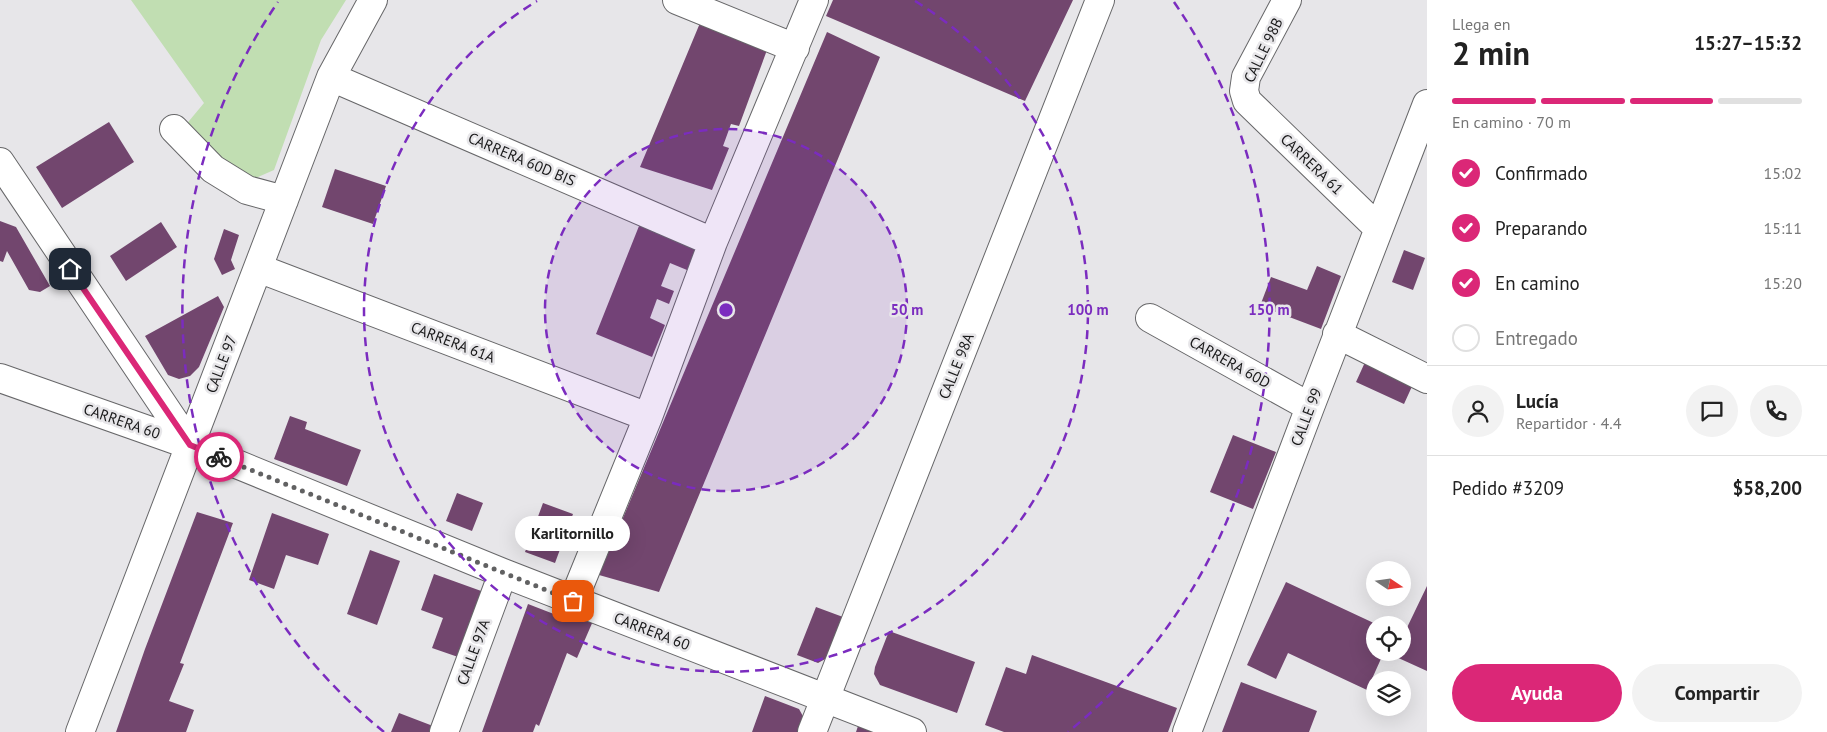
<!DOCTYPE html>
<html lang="es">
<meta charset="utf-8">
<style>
body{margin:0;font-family:"PT Sans",sans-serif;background:#f2f2f2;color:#222;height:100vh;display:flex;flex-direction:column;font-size:19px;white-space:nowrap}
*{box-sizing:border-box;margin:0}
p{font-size:16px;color:#767676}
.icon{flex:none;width:28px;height:28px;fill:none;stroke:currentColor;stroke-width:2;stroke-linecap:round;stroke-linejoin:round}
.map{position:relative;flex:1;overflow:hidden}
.panel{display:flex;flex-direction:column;background:#fff;width:400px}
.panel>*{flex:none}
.needle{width:32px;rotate:103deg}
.fabs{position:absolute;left:1366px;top:561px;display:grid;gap:10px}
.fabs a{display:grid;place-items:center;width:45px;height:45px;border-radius:50%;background:#fff;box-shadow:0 5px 20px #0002;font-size:25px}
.pin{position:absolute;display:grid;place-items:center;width:42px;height:42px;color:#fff;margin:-21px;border-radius:10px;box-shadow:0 2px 8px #0006}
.courier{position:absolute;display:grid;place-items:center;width:50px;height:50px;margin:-25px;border:4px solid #db2777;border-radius:50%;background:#fff;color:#222;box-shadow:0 1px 6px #0007}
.bubble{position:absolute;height:35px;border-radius:18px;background:#fff;box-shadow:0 5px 20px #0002;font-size:16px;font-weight:700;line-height:35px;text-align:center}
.head em{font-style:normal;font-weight:700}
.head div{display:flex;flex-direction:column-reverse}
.head{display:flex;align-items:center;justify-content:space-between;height:85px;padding:0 25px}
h1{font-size:32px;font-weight:700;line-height:38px}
.bar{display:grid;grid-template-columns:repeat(4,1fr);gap:8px 5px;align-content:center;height:60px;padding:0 25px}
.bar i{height:6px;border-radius:4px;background:#e0e0e0}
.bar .active{background:#db2777}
.bar p{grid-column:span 4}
.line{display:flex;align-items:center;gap:12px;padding:0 25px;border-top:1px solid #e0e0e0}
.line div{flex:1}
.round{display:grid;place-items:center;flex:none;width:52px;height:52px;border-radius:26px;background:#f2f2f2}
ol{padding:0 25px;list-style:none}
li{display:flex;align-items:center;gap:15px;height:55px}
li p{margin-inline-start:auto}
li .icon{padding:5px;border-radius:50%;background:#db2777;color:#fff;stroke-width:4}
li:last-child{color:#767676}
li i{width:28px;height:28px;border:2px solid #e0e0e0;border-radius:50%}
.cta{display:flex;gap:10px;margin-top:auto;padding:10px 25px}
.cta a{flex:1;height:58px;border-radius:30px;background:#db2777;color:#fff;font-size:20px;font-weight:700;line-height:58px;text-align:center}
.cta a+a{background:#f2f2f2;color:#222}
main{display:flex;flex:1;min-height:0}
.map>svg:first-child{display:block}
.green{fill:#c1deb2}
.building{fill:#72466e}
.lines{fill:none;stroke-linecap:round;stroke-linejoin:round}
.minor-casing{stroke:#676769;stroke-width:30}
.minor{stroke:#fff;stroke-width:28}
.done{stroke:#616162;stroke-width:5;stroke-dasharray:0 9}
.route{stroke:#db2777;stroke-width:6}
.ring{fill:none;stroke:#7b2cbf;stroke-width:2.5;stroke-dasharray:9 6}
.labels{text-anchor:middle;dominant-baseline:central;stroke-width:5;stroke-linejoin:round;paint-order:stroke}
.street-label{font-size:15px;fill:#19191a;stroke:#e7e6e9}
.centre{fill:#7b2cbf;stroke:#e7e6e9;stroke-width:2.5}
.ring-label{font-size:15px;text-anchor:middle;font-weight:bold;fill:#7b2cbf;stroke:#e7e6e9;stroke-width:5;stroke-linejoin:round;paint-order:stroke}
</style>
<main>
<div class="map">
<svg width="1427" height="732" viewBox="0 0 1427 732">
<rect width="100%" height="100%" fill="#e7e6e9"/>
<path class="green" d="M131 0H346L321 40 274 170 251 180 213 155 184 127 204 103Z"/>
<path class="building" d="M833 0H1073L1025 101 826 16Z
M700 23 767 50 739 126 731 124 723 146 729 148 712 190 640 167Z
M827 32 880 57 659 592 599 575Z
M109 122 134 162 62 208 36 167Z
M335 169 386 186 373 224 322 207Z
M0 221 16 227 50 286 40 292 29 290 7 251 3 262 0 261Z
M641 221 698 244 687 270 670 263 661 286 674 291 669 304 657 299 650 318 665 325 652 357 596 334Z
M161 222 177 247 126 281 110 256Z
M224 229 239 235 231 260 235 269 222 275 214 259Z
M1404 250 1425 258 1413 290 1392 282Z
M1317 266 1341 276 1321 329 1260 306 1271 277 1307 290Z
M218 296 224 307 199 367 190 376 179 379 168 375 145 336Z
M1366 360 1414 382 1404 404 1356 382Z
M290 416 307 422 305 429 361 450 347 486 274 459Z
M1233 435 1276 452 1253 509 1210 492Z
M457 493 483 503 472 531 446 521Z
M543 503 573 514 555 563 525 552Z
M197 512 233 523 180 663 184 664 169 701 194 710 186 732H116L145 649Z
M272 513 329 534 318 565 286 555 274 589 249 580Z
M370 550 400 561 377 625 347 614Z
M434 574 484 592 461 658 432 648 443 618 421 610Z
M1286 582 1378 625H1375V652H1384L1367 690 1288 653 1276 679 1247 665Z
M1427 586V671L1394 656 1396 652H1402V638Z
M528 604 559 616 566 609 593 621 577 658 567 653 539 726 536 724 533 732H482Z
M816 607 843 617 827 658 818 663 797 655Z
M889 631 975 662 957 713 880 685 874 674 875 667Z
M1032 655 1177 708 1168 732H1004L985 725 1006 667 1026 674Z
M1241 682 1317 711 1309 732H1222Z
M765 696 799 709 804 718 799 732H752Z
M399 713 433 726 431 732H391Z
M858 726 874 732H856Z"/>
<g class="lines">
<defs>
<path id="minor" d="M677 0 795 48
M1287 0 1246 77 1244 91 1247 101 1378 228
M331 77 713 242
M174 129 213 169 247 190 284 200
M0 162 190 445
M258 268 648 417
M1150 318 1310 407
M1337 334 1427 379
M0 378 190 445 503 573 912 732
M573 601 648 417 713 242 814 0
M80 732 331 77 373 0
M444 732 503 573
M812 732 1100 0
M1187 732 1310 407 1427 104"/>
</defs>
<use href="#minor" class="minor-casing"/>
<use href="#minor" class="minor"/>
</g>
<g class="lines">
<path class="done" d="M219 457 573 601"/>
<path class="route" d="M70 269 190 445 219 457"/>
</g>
<circle cx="726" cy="310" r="181" fill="#7b2cbf" fill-opacity=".12"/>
<g class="ring">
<circle cx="726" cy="310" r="181"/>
<path d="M915 1A362 362 0 1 1 537 1"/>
<path d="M384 732A543 543 0 0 1 278 2M1174 2A543 543 0 0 1 1068 732"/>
</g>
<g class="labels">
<g class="street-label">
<text transform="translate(1263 50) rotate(-64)">CALLE 98B</text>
<text transform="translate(522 159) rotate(23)">CARRERA 60D BIS</text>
<text transform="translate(1312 164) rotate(44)">CARRERA 61</text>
<text transform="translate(453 342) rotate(21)">CARRERA 61A</text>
<text transform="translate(1230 362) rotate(29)">CARRERA 60D</text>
<text transform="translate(221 364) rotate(-69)">CALLE 97</text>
<text transform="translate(956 366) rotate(-68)">CALLE 98A</text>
<text transform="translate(1306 417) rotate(-69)">CALLE 99</text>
<text transform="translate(122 421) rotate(19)">CARRERA 60</text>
<text transform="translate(652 631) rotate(21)">CARRERA 60</text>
<text transform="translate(473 652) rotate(-70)">CALLE 97A</text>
</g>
</g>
<circle cx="726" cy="310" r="8" class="centre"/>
<g class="ring-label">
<text x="907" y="315">50 m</text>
<text x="1088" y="315">100 m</text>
<text x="1269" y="315">150 m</text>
</g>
</svg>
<div class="fabs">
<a><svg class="needle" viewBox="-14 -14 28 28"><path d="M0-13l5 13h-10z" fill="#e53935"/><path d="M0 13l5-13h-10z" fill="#767676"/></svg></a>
<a><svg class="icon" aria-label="locate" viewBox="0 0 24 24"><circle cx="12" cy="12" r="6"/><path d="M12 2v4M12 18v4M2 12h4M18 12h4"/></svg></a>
<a><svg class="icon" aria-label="layers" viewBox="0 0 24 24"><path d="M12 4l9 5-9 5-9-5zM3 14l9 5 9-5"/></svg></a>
</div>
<div class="pin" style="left:573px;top:601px;background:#ea580c"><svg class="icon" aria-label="bag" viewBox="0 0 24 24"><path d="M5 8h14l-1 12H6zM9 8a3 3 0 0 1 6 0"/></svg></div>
<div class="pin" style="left:70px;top:269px;background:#1f2937"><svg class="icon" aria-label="home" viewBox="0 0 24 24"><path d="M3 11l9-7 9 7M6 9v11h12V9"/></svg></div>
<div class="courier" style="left:219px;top:457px"><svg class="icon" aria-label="bike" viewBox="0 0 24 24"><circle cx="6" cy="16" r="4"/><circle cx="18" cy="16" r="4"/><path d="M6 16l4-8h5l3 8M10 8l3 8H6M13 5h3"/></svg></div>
<div class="bubble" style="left:515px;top:516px;width:115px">Karlitornillo</div>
</div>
<section class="panel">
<div class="head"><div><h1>2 min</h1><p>Llega en</p></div><em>15:27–15:32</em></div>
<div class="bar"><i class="active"></i><i class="active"></i><i class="active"></i><i></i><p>En camino · 70 m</p></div>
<ol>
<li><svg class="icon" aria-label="check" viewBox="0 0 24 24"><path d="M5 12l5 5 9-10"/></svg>Confirmado<p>15:02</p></li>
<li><svg class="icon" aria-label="check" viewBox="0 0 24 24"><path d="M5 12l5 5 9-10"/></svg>Preparando<p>15:11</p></li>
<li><svg class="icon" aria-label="check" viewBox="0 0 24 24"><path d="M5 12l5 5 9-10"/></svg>En camino<p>15:20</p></li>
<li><i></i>Entregado</li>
</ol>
<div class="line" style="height:90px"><a class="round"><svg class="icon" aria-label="person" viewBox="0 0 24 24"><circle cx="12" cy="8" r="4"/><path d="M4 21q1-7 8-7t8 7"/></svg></a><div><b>Lucía</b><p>Repartidor · 4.4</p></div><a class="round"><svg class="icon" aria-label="chat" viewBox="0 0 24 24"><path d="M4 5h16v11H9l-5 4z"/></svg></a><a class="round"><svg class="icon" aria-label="phone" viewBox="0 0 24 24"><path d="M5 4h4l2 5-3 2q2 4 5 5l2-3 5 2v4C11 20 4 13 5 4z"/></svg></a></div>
<div class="line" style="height:65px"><div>Pedido #3209</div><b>$58,200</b></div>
<div class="cta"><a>Ayuda</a><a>Compartir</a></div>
</section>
</main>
